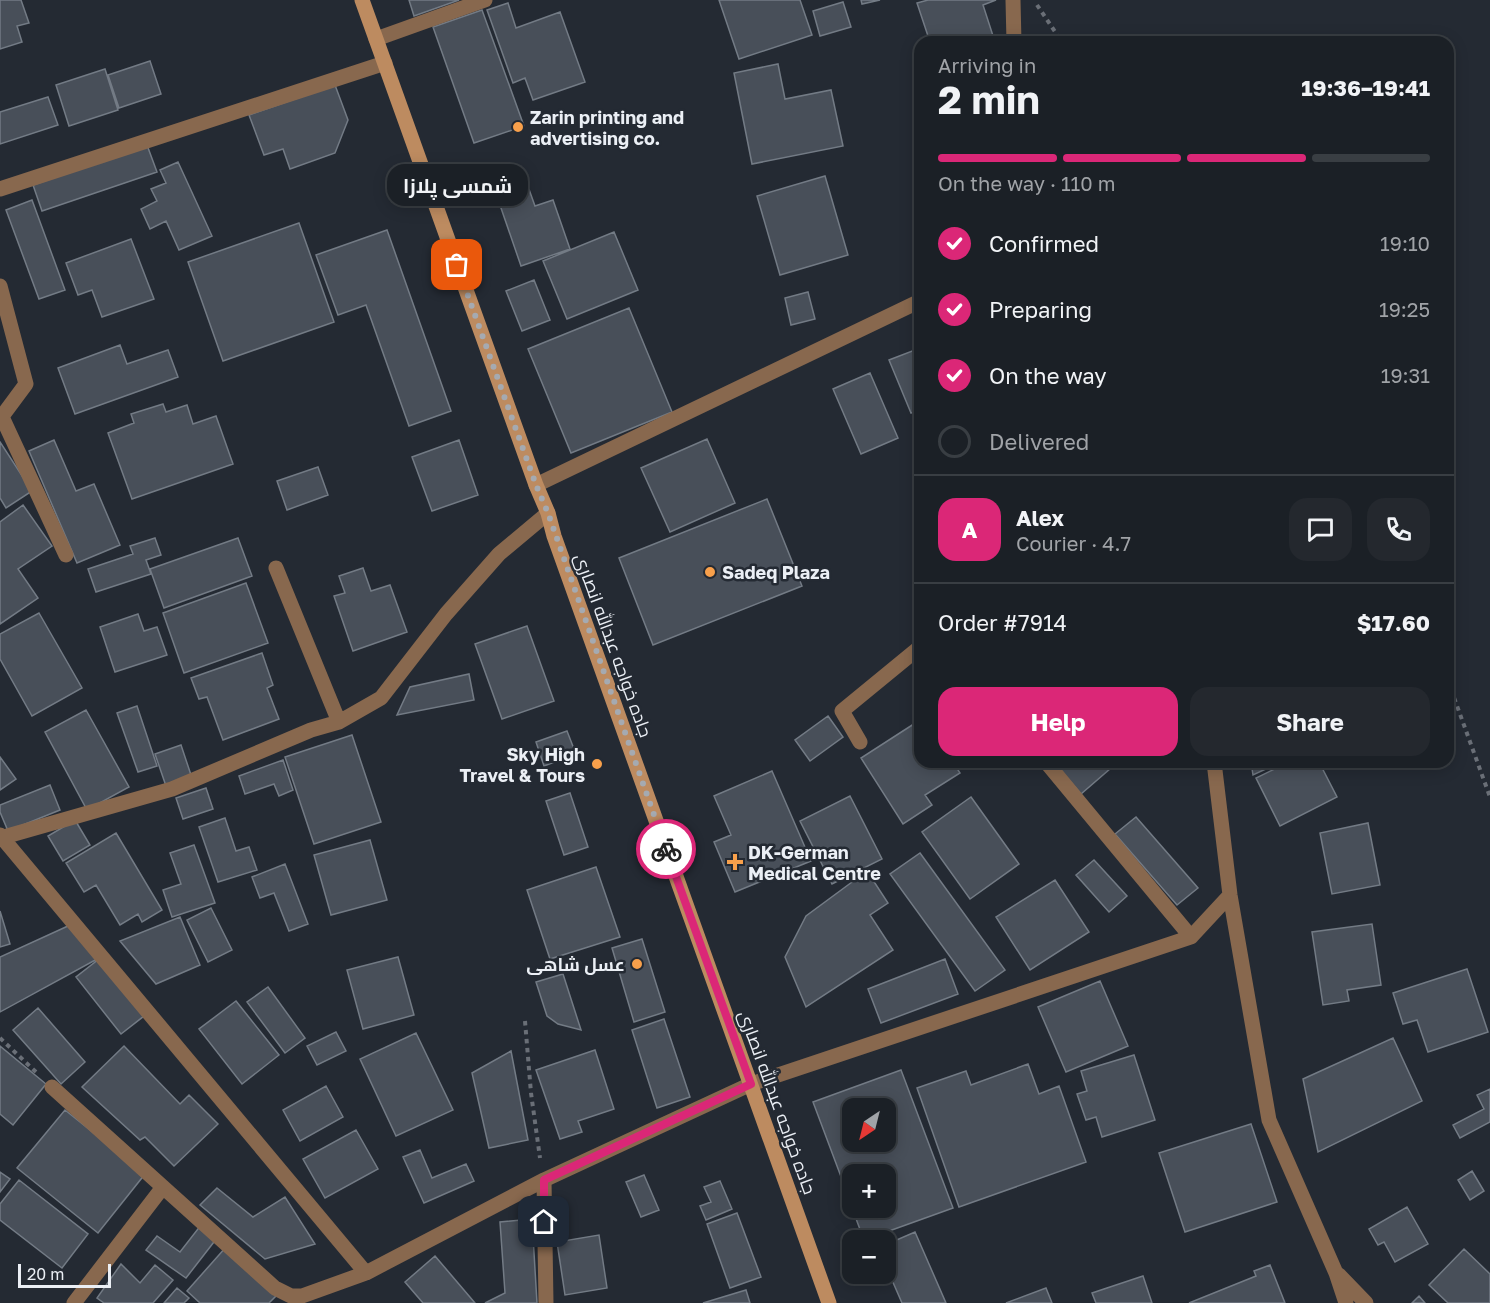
<!DOCTYPE html>
<meta charset="utf-8">
<style>
body{margin:0;font-family:"Golos Text",Cairo,sans-serif;background:#24282e;color:#f1f3f6;height:100vh;display:flex;flex-direction:column;font-size:22px;white-space:nowrap}
*{box-sizing:border-box;margin:0}
p{font-size:20px;color:#a0a3a7}
.icon{flex:none;width:33px;height:33px;fill:none;stroke:currentColor;stroke-width:2;stroke-linecap:round;stroke-linejoin:round}
.map{position:relative;flex:1;overflow:hidden}
.side{position:absolute;left:914px;top:36px;width:540px;height:732px;display:flex;flex-direction:column;background:#1b2026;border-radius:18px;box-shadow:0 3px 15px #0003,0 0 0 2px #393e43}
.side>*{flex:none}
.needle{width:39px;rotate:215deg}
.buttons{position:absolute;left:842px;top:1098px;display:grid;gap:12px}
.buttons a{display:grid;place-items:center;width:54px;height:54px;border-radius:12px;background:#1b2026;box-shadow:0 3px 15px #0003,0 0 0 2px #393e43;font-size:30px}
.scale{position:absolute;left:18px;bottom:15px;width:93px;box-sizing:border-box;padding-left:6px;border:3px solid #ebeff5;border-top:0;font-size:16px;line-height:21px;white-space:nowrap;color:#ebeff5;-webkit-text-stroke:4px #242a33;paint-order:stroke}
.pin{position:absolute;display:grid;place-items:center;width:51px;height:51px;color:#fff;margin:-26px;border-radius:12px;box-shadow:0 3px 9px #0006}
.courier{position:absolute;display:grid;place-items:center;width:60px;height:60px;margin:-30px;border:4px solid #db2777;border-radius:50%;background:#fff;color:#222;box-shadow:0 2px 8px #0007}
.bubble{position:absolute;height:42px;border-radius:18px;background:#1b2026;box-shadow:0 3px 15px #0003,0 0 0 2px #393e43;font-size:20px;font-weight:700;line-height:42px;text-align:center}
.headline em{font-style:normal;font-weight:700}
.headline div{display:flex;flex-direction:column-reverse}
.headline{display:flex;align-items:center;justify-content:space-between;height:102px;padding:0 24px}
h1{font-size:39px;font-weight:700;line-height:45px}
.bar{display:grid;grid-template-columns:repeat(4,1fr);gap:9px 6px;align-content:center;height:72px;padding:0 24px}
.bar i{height:8px;border-radius:4px;background:#393e43}
.bar .selected{background:#db2777}
.bar p{grid-column:span 4}
.line{display:flex;align-items:center;gap:15px;padding:0 24px;border-top:2px solid #393e43}
.line div{flex:1}
.round{display:grid;place-items:center;flex:none;width:63px;height:63px;border-radius:18px;background:#24282e}
ol{padding:0 24px;list-style:none}
li{display:flex;align-items:center;gap:18px;height:66px}
li p{margin-inline-start:auto}
li .icon{padding:6px;border-radius:50%;background:#db2777;color:#fff;stroke-width:4}
li:last-child{color:#a0a3a7}
li i{width:33px;height:33px;border:3px solid #393e43;border-radius:50%}
.action{display:flex;gap:12px;margin-top:auto;padding:12px 24px}
.action a{flex:1;height:69px;border-radius:18px;background:#db2777;color:#fff;font-size:24px;font-weight:700;line-height:69px;text-align:center}
.action a+a{background:#24282e;color:#f1f3f6}
.map>svg:first-child{display:block}
.building{fill:#484f59;stroke:#737b85;stroke-width:1.5;fill-rule:evenodd}
.lines{fill:none;stroke-linecap:round;stroke-linejoin:round}
.path{stroke:#6a6f77;stroke-width:4;stroke-dasharray:4.5 4.5;stroke-linecap:butt}
.minor{stroke:#88684e;stroke-width:15}
.secondary{stroke:#bd8b60;stroke-width:15}
.done{stroke:#a5aab1;stroke-width:6;stroke-dasharray:0 10.8}
.route{stroke:#db2777;stroke-width:8}
.poi-dot{fill:#f8a04b;stroke:#242a33;stroke-width:2}
.labels{text-anchor:middle;dominant-baseline:central;stroke-width:5;stroke-linejoin:round;paint-order:stroke}
.poi-label{font-size:18px;font-weight:bold;fill:#ebeff5;stroke:#242a33;text-anchor:start}
.street-label{font-size:18px;fill:#ebeff5;stroke:#242a33}
</style>
<div class="map">
<svg width="1490" height="1303" viewBox="0 0 1490 1303">
<rect width="100%" height="100%" fill="#242a33"/>
<path class="building" d="M0 0H21L29 23 17 26 22 42 0 49Z
M409 0H459L414 16Z
M719 0H800L812 35 739 59Z
M861 0H880L862 4Z
M928 0H996L983 5 995 42H930L917 3Z
M843 2 851 27 820 36 813 11Z
M508 3 516 28 560 12 585 82 533 100 525 78 513 83 487 10Z
M482 10 524 126 474 143 433 27Z
M150 61 161 94 119 108 108 75Z
M778 64 785 99 831 90 843 146 752 164 734 73Z
M105 69 118 110 69 126 56 85Z
M335 85 348 120 335 153 290 169 283 149 264 155 249 115Z
M48 97 58 125 0 144V112Z
M147 145 157 172 42 211 33 185Z
M178 162 212 236 179 250 166 221 150 229 141 209 157 201 151 189 166 183 160 170Z
M514 171 518 184 526 181 535 206 553 200 570 249 521 266 491 179Z
M825 176 848 255 780 275 757 196Z
M32 200 65 290 39 299 6 210Z
M299 223 334 322 223 361 188 262Z
M387 230 451 411 409 426 366 305 338 315 316 255Z
M614 232 638 290 567 319 543 261Z
M131 239 154 299 102 317 92 290 78 295 66 263Z
M534 280 550 320 522 331 506 291Z
M808 292 815 319 791 325 785 298Z
M629 308 672 412 571 453 528 349Z
M120 345 127 364 168 350 178 377 75 414 58 368Z
M920 348V410L911 413 889 360Z
M870 373 898 438 861 454 833 389Z
M163 404 166 412 187 405 193 424 216 416 233 464 132 499 108 433 134 423 131 414Z
M920 415V433L913 419Z
M707 439 735 503 670 532 641 468Z
M54 440 76 491 94 484 120 545 77 563 29 451Z
M459 440 478 495 432 511 412 457Z
M0 442 32 491 6 508 0 498Z
M318 467 328 495 287 510 277 481Z
M767 499 802 586 653 645 619 558Z
M23 505 52 546 18 569 38 598 0 624V522Z
M155 538 161 555 146 560 151 574 96 592 88 569 133 554 130 546Z
M238 538 252 576 164 608 150 569Z
M363 568 371 591 390 585 407 632 353 651 334 596 345 593 339 576Z
M246 583 268 643 184 673 163 613Z
M39 613 82 688 32 716 0 659V634Z
M138 614 144 631 157 627 167 655 115 672 100 627Z
M527 626 554 701 502 719 475 644Z
M262 653 273 685 267 688 279 719 223 740 207 697 199 699 191 678Z
M469 674 474 700 397 715 410 687Z
M137 706 157 766 138 772 117 713Z
M86 710 129 787 87 810 45 732Z
M828 716 843 737 810 761 795 740Z
M920 720V762H953L960 773 925 795 932 805 903 824 861 758Z
M567 731 576 754 544 766 536 742Z
M352 735 381 822 314 844 285 757Z
M181 745 192 778 166 786 155 754Z
M0 757 16 779 0 790Z
M283 760 293 790 279 796 274 784 245 794 239 776Z
M1053 762H1118L1081 794Z
M1251 762H1281L1253 775Z
M1289 762H1319L1337 797 1280 826 1256 778Z
M772 771 811 861 735 892 714 842 731 835 714 796Z
M50 785 60 810 8 831 0 812V805Z
M206 788 213 809 183 819 176 798Z
M570 793 588 847 564 855 546 801Z
M850 796 882 859 832 884 800 821Z
M971 797 1019 864 970 899 922 832Z
M1136 817 1198 888 1177 905 1115 834Z
M225 818 236 851 249 847 257 870 218 882 199 827Z
M75 820 90 845 63 861 48 836Z
M1368 823 1380 885 1332 894 1320 833Z
M116 833 162 910 142 922 138 914 120 925 96 885 84 892 66 863Z
M370 840 387 900 331 915 314 855Z
M194 845 215 903 172 917 163 890 181 884 170 853Z
M920 853 1005 970 975 991 890 874Z
M1094 860 1127 896 1109 912 1076 875Z
M285 864 308 924 289 931 274 893 260 898 252 877Z
M596 867 620 937 550 959 527 890Z
M867 871 888 903 870 915 893 950 806 1007 785 957 806 916Z
M1055 880 1089 932 1030 970 996 917Z
M211 908 232 950 208 962 187 920Z
M0 911 10 944 0 947Z
M180 917 200 965 156 984 120 941Z
M1372 924 1381 985 1347 990 1349 1001 1323 1005 1312 932Z
M68 926 99 958 0 1012V957Z
M642 939 665 1012 634 1022 612 948Z
M398 957 414 1015 363 1029 347 970Z
M99 959 144 1016 121 1034 76 977Z
M945 959 958 994 881 1023 868 989Z
M1467 969 1488 1032 1428 1052 1417 1020 1403 1024 1393 993Z
M563 974 581 1030 558 1024 547 1016 536 982Z
M1100 981 1128 1046 1066 1072 1038 1007Z
M268 987 305 1038 285 1053 247 1002Z
M236 1001 279 1055 242 1084 199 1029Z
M38 1008 85 1062 61 1084 13 1030Z
M664 1019 690 1097 657 1108 632 1030Z
M336 1032 346 1051 317 1065 307 1046Z
M416 1033 453 1110 396 1136 360 1059Z
M1393 1038 1422 1101 1318 1152 1303 1079Z
M0 1046 46 1084 13 1125 0 1114Z
M124 1046 180 1104 189 1095 218 1124 174 1166 145 1137 140 1140 82 1087Z
M595 1050 614 1109 578 1121 582 1132 560 1139 536 1070Z
M511 1051 528 1140 489 1148 472 1073Z
M1134 1055 1155 1120 1102 1137 1096 1117 1086 1120 1077 1094 1087 1091 1081 1071Z
M1028 1064 1039 1094 1059 1086 1086 1162 959 1207 917 1088 966 1071 971 1085Z
M901 1070 953 1208 864 1240 852 1208H885V1174H852V1206L813 1102ZM852 1108H885V1142H852Z
M326 1086 343 1117 300 1141 283 1110Z
M1490 1089V1122L1460 1138 1453 1125 1484 1109 1477 1095Z
M65 1110 145 1174 98 1233 17 1168Z
M1251 1124 1277 1202 1185 1232 1159 1153Z
M356 1130 378 1169 325 1198 303 1159Z
M420 1150 432 1178 466 1164 474 1181 424 1203 403 1157Z
M1472 1171 1484 1191 1470 1200 1458 1180Z
M0 1172 10 1179 0 1192Z
M644 1175 659 1210 641 1217 626 1182Z
M19 1180 88 1234 62 1268 0 1220V1204Z
M720 1181 732 1209 706 1220 700 1206 711 1202 704 1187Z
M217 1188 253 1217 285 1197 315 1244 265 1259 200 1205Z
M1407 1207 1428 1244 1395 1262 1384 1242 1378 1245 1369 1229Z
M737 1213 761 1277 730 1288 707 1224Z
M532 1219 537 1303H485L505 1293 500 1222Z
M201 1225 217 1238 186 1278 146 1250 157 1236 180 1252Z
M915 1232 946 1303H902L885 1264V1245Z
M599 1235 607 1288 565 1295 557 1242Z
M226 1247 278 1294 269 1303H200L187 1291Z
M1464 1249 1490 1274V1303H1448L1429 1285Z
M435 1256 475 1303H423L405 1282Z
M121 1264 140 1283 155 1265 173 1280 153 1303H104L97 1298Z
M1270 1265 1285 1303H1189L1256 1276 1254 1271Z
M1143 1276 1152 1303H1096L1092 1293Z
M177 1288 189 1298 184 1303H164Z
M1046 1288 1052 1303H1006Z
M746 1290 750 1303H703Z
M1419 1296 1425 1303H1412Z"/>
<g class="lines">
<path class="path" d="M1037 5 1062 42
M1448 681 1490 797
M525 1021 531 1093 540 1158
M0 1038 37 1073"/>
<path class="minor" d="M1013 0 1014 42
M376 39 485 0
M0 189 385 63
M0 286 26 384 0 419
M2 417 66 555
M536 485 920 301
M276 568 339 722
M860 742 842 711 920 647
M1046 762 1191 937
M1214 762 1230 895 1269 1120 1336 1273 1346 1303
M0 835 366 1273
M0 838 172 789 311 730 339 722 381 698 446 614 499 554 548 513
M52 1087 275 1288 291 1296H302L366 1273 544 1180 751 1084 1191 937 1230 895
M544 1180 546 1303
M1339 1275 1366 1303
M74 1303 163 1187"/>
<path class="secondary" d="M362 0 536 485 548 513 554 536 829 1303"/>
</g>
<g class="lines">
<path class="done" d="M457 265 536 485 548 513 666 849"/>
<path class="route" d="M544 1222V1180L751 1084 666 849"/>
</g>
<g class="poi-dot">
<circle cx="518" cy="127" r="6"/>
<circle cx="710" cy="572" r="6"/>
<circle cx="597" cy="764" r="6"/>
<path d="M732 853h6v6h6v6h-6v6h-6v-6h-6v-6h6z"/>
<circle cx="637" cy="964" r="6"/>
</g>
<g class="labels">
<g class="poi-label">
<text x="530" y="117">Zarin printing and<tspan x="530" dy="21">advertising co.</tspan></text>
<text x="722" y="572">Sadeq Plaza</text>
<text x="585" y="754" text-anchor="end">Sky High<tspan x="585" dy="21">Travel &amp; Tours</tspan></text>
<text x="748" y="852">DK-German<tspan x="748" dy="21">Medical Centre</tspan></text>
<text x="625" y="964" text-anchor="end">عسل شاهی</text>
</g>
<g class="street-label">
<text transform="translate(614 645) rotate(70)">جاده خواجه عبدالله انصاری</text>
<text transform="translate(778 1102) rotate(70)">جاده خواجه عبدالله انصاری</text>
</g>
</g>
</svg>
<div class="buttons">
<a><svg class="needle" viewBox="-14 -14 28 28"><path d="M0-13l5 13h-10z" fill="#e53935"/><path d="M0 13l5-13h-10z" fill="#a0a3a7"/></svg></a>
<a>+</a>
<a>−</a>
</div>
<div class="scale">20 m</div>
<div class="pin" style="left:457px;top:265px;background:#ea580c"><svg class="icon" aria-label="bag" viewBox="0 0 24 24"><path d="M5 8h14l-1 12H6zM9 8a3 3 0 0 1 6 0"/></svg></div>
<div class="pin" style="left:544px;top:1222px;background:#1f2937"><svg class="icon" aria-label="home" viewBox="0 0 24 24"><path d="M3 11l9-7 9 7M6 9v11h12V9"/></svg></div>
<div class="courier" style="left:666px;top:849px"><svg class="icon" aria-label="bike" viewBox="0 0 24 24"><circle cx="6" cy="16" r="4"/><circle cx="18" cy="16" r="4"/><path d="M6 16l4-8h5l3 8M10 8l3 8H6M13 5h3"/></svg></div>
<div class="bubble" style="left:387px;top:164px;width:141px">شمسی پلازا</div>
<section class="side">
<div class="headline"><div><h1>2 min</h1><p>Arriving in</p></div><em>19:36–19:41</em></div>
<div class="bar"><i class="selected"></i><i class="selected"></i><i class="selected"></i><i></i><p>On the way · 110 m</p></div>
<ol>
<li><svg class="icon" aria-label="check" viewBox="0 0 24 24"><path d="M5 12l5 5 9-10"/></svg>Confirmed<p>19:10</p></li>
<li><svg class="icon" aria-label="check" viewBox="0 0 24 24"><path d="M5 12l5 5 9-10"/></svg>Preparing<p>19:25</p></li>
<li><svg class="icon" aria-label="check" viewBox="0 0 24 24"><path d="M5 12l5 5 9-10"/></svg>On the way<p>19:31</p></li>
<li><i></i>Delivered</li>
</ol>
<div class="line" style="height:108px"><b class="round" style="background:#db2777;color:#fff">A</b><div><b>Alex</b><p>Courier · 4.7</p></div><a class="round"><svg class="icon" aria-label="chat" viewBox="0 0 24 24"><path d="M4 5h16v11H9l-5 4z"/></svg></a><a class="round"><svg class="icon" aria-label="phone" viewBox="0 0 24 24"><path d="M5 4h4l2 5-3 2q2 4 5 5l2-3 5 2v4C11 20 4 13 5 4z"/></svg></a></div>
<div class="line" style="height:78px"><div>Order #7914</div><b>$17.60</b></div>
<div class="action"><a>Help</a><a>Share</a></div>
</section>
</div>
